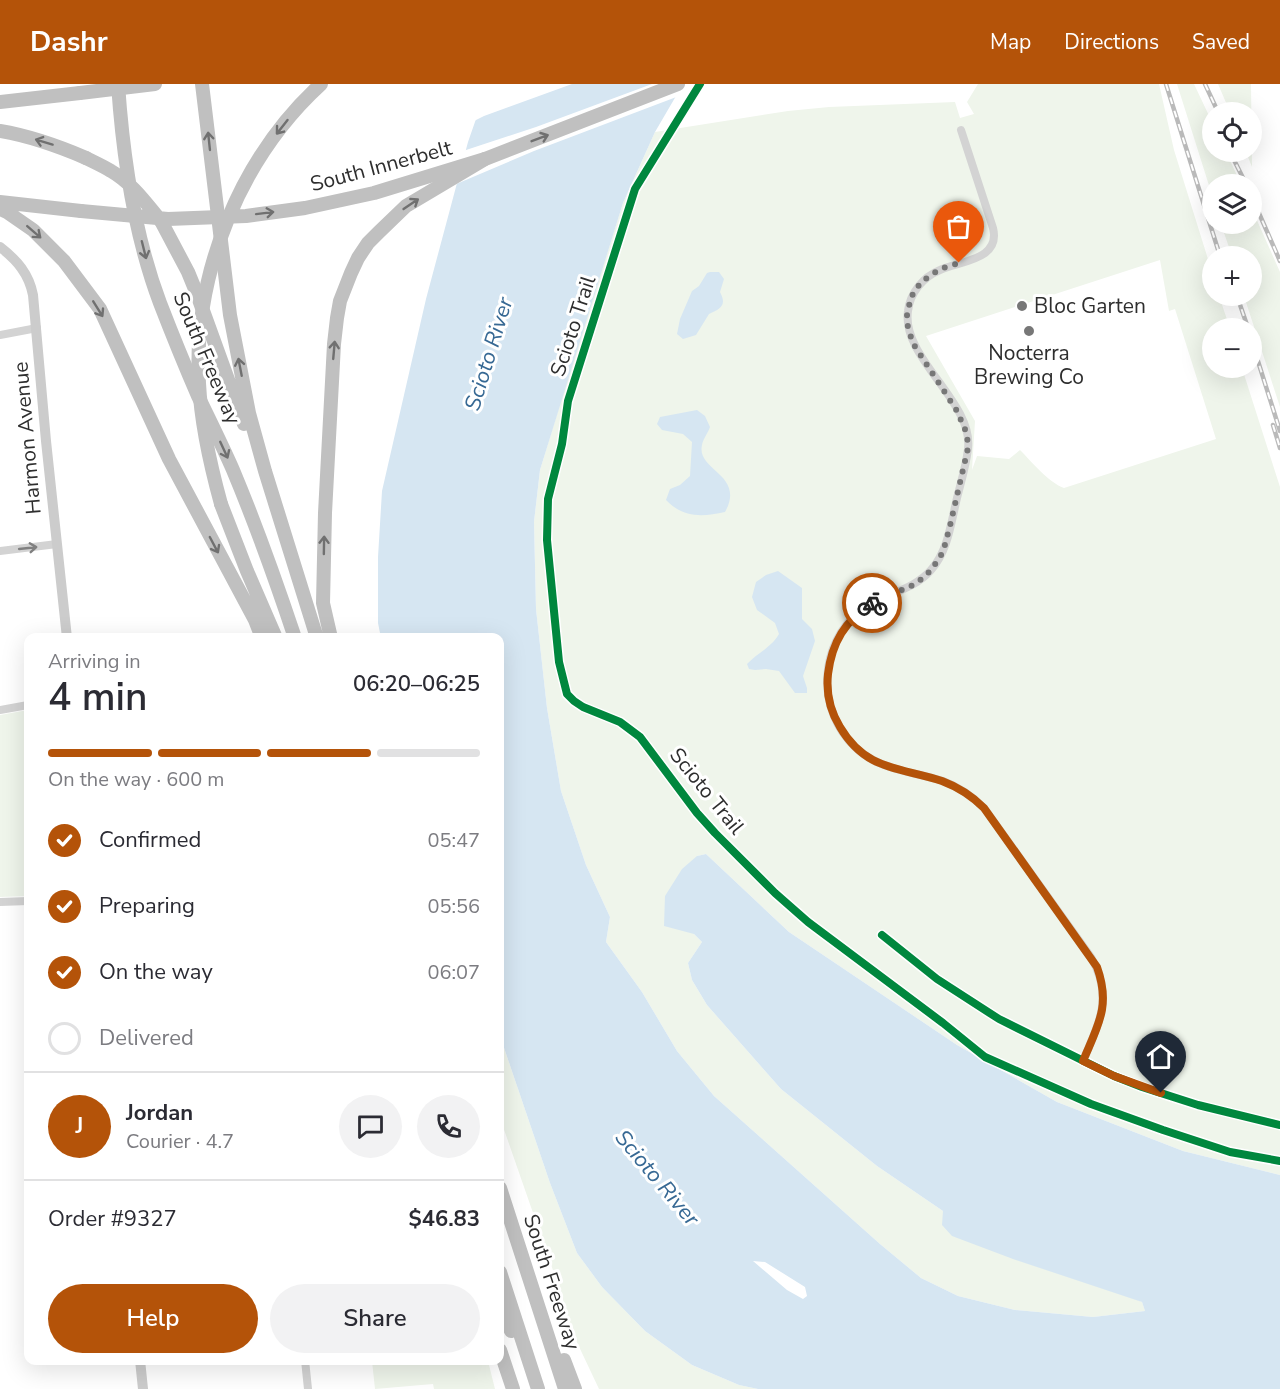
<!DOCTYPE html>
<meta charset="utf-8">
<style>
body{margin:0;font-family:"Nunito Sans",sans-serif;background:#f2f2f3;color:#2b2b33;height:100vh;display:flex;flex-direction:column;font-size:22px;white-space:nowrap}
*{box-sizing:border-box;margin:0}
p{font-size:20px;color:#7c7c81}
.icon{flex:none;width:33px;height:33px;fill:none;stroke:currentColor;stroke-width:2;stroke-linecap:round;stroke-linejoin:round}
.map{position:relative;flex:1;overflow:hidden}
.panel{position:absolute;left:24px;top:549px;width:480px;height:732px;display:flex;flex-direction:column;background:#fff;border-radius:12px;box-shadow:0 6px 24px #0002}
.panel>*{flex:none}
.buttons{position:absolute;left:1202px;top:18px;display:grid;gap:12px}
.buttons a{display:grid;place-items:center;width:60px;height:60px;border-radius:50%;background:#fff;box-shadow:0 6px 24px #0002;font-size:30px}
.pin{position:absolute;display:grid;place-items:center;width:51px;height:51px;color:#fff;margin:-62px -26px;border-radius:50% 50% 50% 0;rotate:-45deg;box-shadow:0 0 6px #0007}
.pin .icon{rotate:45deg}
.courier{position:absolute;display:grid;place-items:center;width:60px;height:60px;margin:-30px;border:4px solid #b45309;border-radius:50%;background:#fff;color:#222;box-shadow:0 2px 8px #0007}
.headline em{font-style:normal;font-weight:600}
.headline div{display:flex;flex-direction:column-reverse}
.headline{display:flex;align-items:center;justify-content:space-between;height:102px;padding:0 24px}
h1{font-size:39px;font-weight:600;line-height:45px}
.bar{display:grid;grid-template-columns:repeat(4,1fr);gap:9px 6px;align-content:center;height:72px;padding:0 24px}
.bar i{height:8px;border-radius:4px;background:#e1e1e2}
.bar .selected{background:#b45309}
.bar p{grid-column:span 4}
.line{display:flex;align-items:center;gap:15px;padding:0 24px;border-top:2px solid #e1e1e2}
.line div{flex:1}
.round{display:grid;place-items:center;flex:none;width:63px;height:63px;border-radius:32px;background:#f2f2f3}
ol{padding:0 24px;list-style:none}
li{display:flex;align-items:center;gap:18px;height:66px}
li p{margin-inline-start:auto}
li .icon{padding:6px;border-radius:50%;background:#b45309;color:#fff;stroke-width:4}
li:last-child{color:#7c7c81}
li i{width:33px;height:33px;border:3px solid #e1e1e2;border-radius:50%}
.button{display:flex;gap:12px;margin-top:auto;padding:12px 24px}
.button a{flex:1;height:69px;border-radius:36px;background:#b45309;color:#fff;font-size:24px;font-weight:600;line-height:69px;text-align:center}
.button a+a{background:#f2f2f3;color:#2b2b33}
header{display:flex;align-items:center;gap:36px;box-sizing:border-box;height:84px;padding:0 30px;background:#b45309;color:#fff}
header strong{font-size:28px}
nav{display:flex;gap:33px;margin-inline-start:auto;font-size:21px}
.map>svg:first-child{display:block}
.green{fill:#eff5eb;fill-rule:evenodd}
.water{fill:#d6e6f2;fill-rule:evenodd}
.pier{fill:#fff}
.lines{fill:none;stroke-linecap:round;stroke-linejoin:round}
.street{stroke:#d3d3d3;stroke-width:8}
.secondary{stroke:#ccc;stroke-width:10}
.highway{stroke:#c0c0c0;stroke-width:14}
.rail-casing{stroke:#bababa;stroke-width:4.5}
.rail{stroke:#fff;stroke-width:2;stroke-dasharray:7;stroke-linecap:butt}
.highway-bridge{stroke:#c0c0c0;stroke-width:14}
.cycleway-casing{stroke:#fff;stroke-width:11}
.cycleway{stroke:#00873e;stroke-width:8}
.oneway{stroke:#707070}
.oneway2{stroke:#808080}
.done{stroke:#777;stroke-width:6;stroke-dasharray:0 10.8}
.route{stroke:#b45309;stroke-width:8}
.poi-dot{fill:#777;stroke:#fff;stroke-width:2}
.labels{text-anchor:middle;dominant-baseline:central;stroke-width:6;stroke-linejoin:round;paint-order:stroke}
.street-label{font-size:21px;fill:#2e2e2e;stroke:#fff}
.poi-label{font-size:21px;fill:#2e2e2e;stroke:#fff;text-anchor:start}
.water-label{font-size:22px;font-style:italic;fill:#376994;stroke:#fff}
</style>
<header>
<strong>Dashr</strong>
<nav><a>Map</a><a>Directions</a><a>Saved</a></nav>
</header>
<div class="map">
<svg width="1280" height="1305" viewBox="0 0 1280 1305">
<rect width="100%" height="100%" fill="#fff"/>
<path class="green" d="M978 0H1159L1174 66 1212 188V212H1219L1230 244H1212V284H1242L1280 403V1091L1183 1067 1057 1018 957 961 789 848 706 770 697 772 694 850 702 858 688 879 692 896 707 921 781 1005 877 1082 943 1127 1142 1218 1145 1227 1093 1233 1015 1226 958 1212 921 1194 880 1160 714 1012 677 967 642 908 606 858 610 833 586 781 561 707 547 624 536 525 534 438 540 386 571 284 623 119 655 48 788 27 829 23 955 18 960 34 974 30 967 18ZM1160 176 1169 227 1175 225 1216 355 1064 404C1048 398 1032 378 1020 366L1009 375 977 372 972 386 975 337 926 252Z
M1177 0H1194L1212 38V68H1226L1241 100H1212V111Z
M1218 0H1251L1252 83 1246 68H1251V28H1230Z
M1251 123 1280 188V323L1244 212H1251V172H1232L1221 140H1251Z
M28 626V812L0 813V631Z
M500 952 550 1099 577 1169 602 1203 645 1247 692 1281 739 1301 758 1305H599L565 1233 563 1215 500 1034Z
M372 1277H488L495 1305H434L433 1300 375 1305Z"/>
<path class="water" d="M495 0H683L655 48 623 119 540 386 534 438 536 525 547 624 561 707 586 781 610 833 606 858 642 908 677 967 714 1012 880 1160 921 1194 958 1212 1015 1226 1093 1233 1145 1227 1142 1218 1013 1175 952 1152 942 1141 943 1127 877 1082 781 1005 707 921 692 896 688 879 702 858 694 850 664 842 665 812 682 785 697 772 706 770 789 848 957 961 1057 1018 1183 1067 1280 1091V1305H758L739 1301 692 1281 645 1247 602 1203 577 1169 550 1099 500 952V554H381L378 539V473L382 407 426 215 468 58 476 35ZM753 1177 765 1178 805 1203 807 1212 803 1215 787 1206Z
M710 188H719L724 195 720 208C727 221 721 225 709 230L696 251 683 255 677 250 680 235 692 207 699 202 707 189Z
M697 326 705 332 710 343C708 349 703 355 702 361 696 387 746 390 725 428 702 433 683 434 666 416L670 405 680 401 690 392 692 358 683 350 662 346 657 340 660 333Z
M778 487 802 504V535L812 545 815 557 803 592 807 604V609H795L779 587 766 585 755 586 749 585 747 580C757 569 771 564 779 550L775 539 757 526 752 513 756 498 766 491Z"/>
<path class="pier" d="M491 0H572L484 32 472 38Z
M652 0H686L679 12 534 67 454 101 463 67 536 43Z"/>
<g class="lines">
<path class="street" d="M961 46 993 144C1001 176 960 177 940 186 923 193 910 209 908 227 901 274 974 318 968 365 966 382 961 398 957 414 951 439 948 467 931 486 913 507 882 510 861 526 818 560 816 626 855 663 880 687 912 687 943 697 959 703 972 712 984 724L1091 873C1114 914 1099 938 1083 977
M0 251 37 244
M0 467 57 460
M0 626 28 621
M0 818 28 817
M882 851 937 895 999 935 1114 992 1142 1003 1198 1021 1280 1041
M305 1276 308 1305"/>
<path class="secondary" d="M0 163C17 176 29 190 33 211L46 357 67 554
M140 1276 143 1305"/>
<path class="highway" d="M118 0C123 74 134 150 160 219 172 250 185 282 198 312 210 337 222 361 233 386 256 441 276 497 295 554
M202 0 230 231 249 329 265 387 317 554
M0 18 80 9
M0 47C30 52 58 62 86 74
M0 118 81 127
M0 125 7 128 33 146 64 177 100 225 169 375 255 536 262 554
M161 137 188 188 197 210 244 340
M221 420 247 487 276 554
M331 554 323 519 325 429 334 260 337 234 340 217 351 189 358 174 368 159 379 148 406 122 485 75 678 0
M500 1104 565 1305
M500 1188 538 1305
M500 1222 511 1247
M500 1266 513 1305
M564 1276 575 1305"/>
<defs>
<path id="rail" d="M1166 0 1220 172
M1205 0 1218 28
M1230 68 1246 100
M1251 111 1280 177
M1237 212 1248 244
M1251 255 1280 347
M1273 341 1280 364"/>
</defs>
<use href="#rail" class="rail-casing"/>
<use href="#rail" class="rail"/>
<path class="highway-bridge" d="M80 9 155 0
M86 74C94 78 103 82 111 87 132 99 146 119 161 137
M81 127 168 135 246 132 305 124 374 109 485 75
M221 420C210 380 201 341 199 299 193 190 240 74 321 0"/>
<defs>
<path id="cycleway" d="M700 0 635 105 568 317 562 360 548 415 547 456 559 578 567 610 574 617 583 623 620 638 640 653 697 729 715 749 775 809 808 838 943 939 985 973 1091 1020 1163 1046 1230 1068 1280 1077
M882 851 937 895 999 935 1114 992 1142 1003 1198 1021 1280 1041"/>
</defs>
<use href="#cycleway" class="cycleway-casing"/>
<use href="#cycleway" class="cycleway"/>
</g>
<defs><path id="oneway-shaft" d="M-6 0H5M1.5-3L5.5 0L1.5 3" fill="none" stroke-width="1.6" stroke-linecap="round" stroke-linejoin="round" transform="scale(1.5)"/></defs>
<g class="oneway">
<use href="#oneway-shaft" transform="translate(282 43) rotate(128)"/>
<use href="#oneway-shaft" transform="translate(540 54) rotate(-21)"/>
<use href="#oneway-shaft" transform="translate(209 57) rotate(-96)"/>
<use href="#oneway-shaft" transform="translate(44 58) rotate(-163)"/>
<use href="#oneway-shaft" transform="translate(411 120) rotate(-34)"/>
<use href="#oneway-shaft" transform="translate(265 129) rotate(-7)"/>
<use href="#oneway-shaft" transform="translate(34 148) rotate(41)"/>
<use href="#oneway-shaft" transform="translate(144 166) rotate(76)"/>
<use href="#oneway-shaft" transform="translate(98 225) rotate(58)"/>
<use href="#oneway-shaft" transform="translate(334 266) rotate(-85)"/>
<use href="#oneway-shaft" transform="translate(240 283) rotate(-101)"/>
<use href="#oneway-shaft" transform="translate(224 366) rotate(65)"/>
<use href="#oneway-shaft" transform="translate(214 461) rotate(62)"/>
<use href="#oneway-shaft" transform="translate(324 461) rotate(-89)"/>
</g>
<use class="oneway2" href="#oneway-shaft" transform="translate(28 464) rotate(-6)"/>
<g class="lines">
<path class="done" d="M872 519 911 502 923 494 932 485 943 468 950 442 968 364 967 350 957 327 914 261 908 245 907 231 911 213 921 198 940 185 959 179"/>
<path class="route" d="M872 519C845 537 832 558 828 590 826 609 830 627 840 643 866 687 899 683 942 697 958 703 972 712 984 724L1097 883C1111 922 1098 941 1083 977L1114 992 1161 1009"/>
</g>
<g class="poi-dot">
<circle cx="1022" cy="222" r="6"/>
<circle cx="1029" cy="247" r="6"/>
</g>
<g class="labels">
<g class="street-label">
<text transform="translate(381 82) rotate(-15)">South Innerbelt</text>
<text transform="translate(573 242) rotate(-72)">Scioto Trail</text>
<text transform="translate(207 274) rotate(67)">South Freeway</text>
<text transform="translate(27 354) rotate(-95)">Harmon Avenue</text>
<text transform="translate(707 707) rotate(51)">Scioto Trail</text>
<text transform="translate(552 1198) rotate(72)">South Freeway</text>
</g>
<g class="poi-label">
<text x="1034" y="222">Bloc Garten</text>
<text x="1029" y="269" text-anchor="middle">Nocterra<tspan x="1029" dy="24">Brewing Co</tspan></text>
</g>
<g class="water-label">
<text transform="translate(489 270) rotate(-73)">Scioto River</text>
<text transform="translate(657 1094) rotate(50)">Scioto River</text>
</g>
</g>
</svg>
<div class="buttons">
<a><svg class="icon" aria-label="locate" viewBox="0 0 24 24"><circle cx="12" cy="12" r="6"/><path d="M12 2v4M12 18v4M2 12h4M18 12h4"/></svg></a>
<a><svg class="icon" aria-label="layers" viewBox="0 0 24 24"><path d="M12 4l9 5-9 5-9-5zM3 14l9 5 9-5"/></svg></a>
<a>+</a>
<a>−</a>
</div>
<div class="pin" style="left:959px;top:179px;background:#ea580c"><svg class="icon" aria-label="bag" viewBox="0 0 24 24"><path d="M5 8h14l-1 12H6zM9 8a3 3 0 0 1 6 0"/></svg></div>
<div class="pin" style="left:1161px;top:1009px;background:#1f2937"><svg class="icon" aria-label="home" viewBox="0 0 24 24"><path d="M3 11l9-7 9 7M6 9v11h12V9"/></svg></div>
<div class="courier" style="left:872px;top:519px"><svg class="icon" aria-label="bike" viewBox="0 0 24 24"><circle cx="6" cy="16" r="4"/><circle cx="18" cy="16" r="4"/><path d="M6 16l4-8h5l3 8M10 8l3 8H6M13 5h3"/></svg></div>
<section class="panel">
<div class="headline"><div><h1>4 min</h1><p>Arriving in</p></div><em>06:20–06:25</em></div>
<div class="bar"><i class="selected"></i><i class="selected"></i><i class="selected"></i><i></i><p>On the way · 600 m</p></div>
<ol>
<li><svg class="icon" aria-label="check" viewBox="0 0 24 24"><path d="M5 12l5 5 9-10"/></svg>Confirmed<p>05:47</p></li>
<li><svg class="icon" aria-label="check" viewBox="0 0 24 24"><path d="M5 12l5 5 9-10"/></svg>Preparing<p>05:56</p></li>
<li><svg class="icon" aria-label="check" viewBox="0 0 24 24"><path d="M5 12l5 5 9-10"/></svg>On the way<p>06:07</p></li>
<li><i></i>Delivered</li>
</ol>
<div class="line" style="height:108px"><b class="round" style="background:#b45309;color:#fff">J</b><div><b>Jordan</b><p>Courier · 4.7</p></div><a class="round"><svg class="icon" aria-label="chat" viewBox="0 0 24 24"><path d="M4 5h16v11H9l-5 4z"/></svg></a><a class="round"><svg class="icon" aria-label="phone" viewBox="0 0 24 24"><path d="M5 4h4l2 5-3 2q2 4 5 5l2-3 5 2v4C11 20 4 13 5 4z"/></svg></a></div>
<div class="line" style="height:78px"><div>Order #9327</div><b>$46.83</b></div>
<div class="button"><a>Help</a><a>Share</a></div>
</section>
</div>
